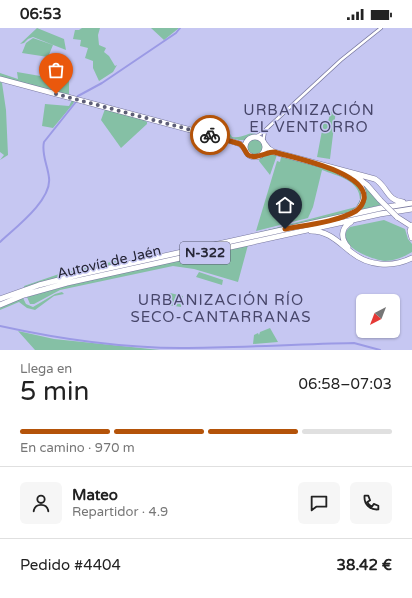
<!DOCTYPE html>
<html lang="es">
<meta charset="utf-8">
<style>
body{margin:0;font-family:"Varela Round",sans-serif;background:#f6f6f6;color:#222;height:100vh;display:flex;flex-direction:column;font-size:15px;white-space:nowrap}
*{box-sizing:border-box;margin:0}
p{font-size:13px;color:#767676}
.icon{flex:none;width:22px;height:22px;fill:none;stroke:currentColor;stroke-width:2;stroke-linecap:round;stroke-linejoin:round}
.map{position:relative;height:322px;overflow:hidden}
.details{display:flex;flex-direction:column;background:#fff;flex:1}
.details>*{flex:none}
.needle{width:26px;rotate:222deg}
.tools{position:absolute;left:356px;top:266px;display:grid;gap:8px}
.tools a{display:grid;place-items:center;width:44px;height:44px;border-radius:6px;background:#fff;box-shadow:0 1px 3px #0004;font-size:20px}
.pin{position:absolute;display:grid;place-items:center;width:34px;height:34px;color:#fff;margin:-41px -17px;border-radius:50% 50% 50% 0;rotate:-45deg;box-shadow:0 0 4px #0007}
.pin .icon{rotate:45deg}
.courier{position:absolute;display:grid;place-items:center;width:40px;height:40px;margin:-20px;border:3px solid #b45309;border-radius:50%;background:#fff;color:#222;box-shadow:0 1px 5px #0007}
.summary em{font-style:normal;font-weight:600}
.summary div{display:flex;flex-direction:column-reverse}
.summary{display:flex;align-items:center;justify-content:space-between;height:68px;padding:0 20px}
h1{font-size:26px;font-weight:600;line-height:30px}
.bar{display:grid;grid-template-columns:repeat(4,1fr);gap:6px 4px;align-content:center;height:48px;padding:0 20px}
.bar i{height:5px;border-radius:3px;background:#e0e0e0}
.bar .selected{background:#b45309}
.bar p{grid-column:span 4}
.line{display:flex;align-items:center;gap:10px;padding:0 20px;border-top:1px solid #e0e0e0}
.line div{flex:1}
.round{display:grid;place-items:center;flex:none;width:42px;height:42px;border-radius:6px;background:#f6f6f6}
.status{display:flex;justify-content:space-between;align-items:center;height:28px;padding:0 20px;background:#fff;direction:ltr}
.status svg{height:11px;fill:currentColor}
.map>svg:first-child{display:block}
.green{fill:#85c0a5}
.lines{fill:none;stroke-linecap:round;stroke-linejoin:round}
.canal{stroke:#9b9ae5;stroke-width:2}
.minor-casing{stroke:#77779e;stroke-width:4}
.highway-casing{stroke:#77779e;stroke-width:6}
.minor{stroke:#fff;stroke-width:2.5}
.highway{stroke:#fff;stroke-width:5}
.highway-bridge-casing{stroke:#77779e;stroke-width:6;stroke-linecap:butt}
.highway-bridge{stroke:#fff;stroke-width:5}
.done{stroke:#5d5e77;stroke-width:4;stroke-dasharray:0 7.2}
.route{stroke:#b45309;stroke-width:5}
.labels{text-anchor:middle;dominant-baseline:central;stroke-width:3;stroke-linejoin:round;paint-order:stroke}
.shield{fill:#c6c7f2;stroke:#55566e;stroke-width:1}
.shield-label{font-size:13px;font-weight:bold;fill:#252535}
.street-label{font-size:14px;fill:#252535;stroke:#c6c7f2}
.neighbourhood-label{font-size:15px;letter-spacing:1px;fill:#47466a;stroke:#c6c7f2}
</style>
<div class="status"><b>06:53</b><svg viewBox="0 0 49 12"><path d="M0 12V9h3v3zM5 12V6h3v6zM10 12V3h3v9zM15 12V0h3v12zM26 1h20v11H26zM47 4h2v5h-2z"/></svg></div>
<div class="map">
<svg width="412" height="322" viewBox="0 0 412 322">
<rect width="100%" height="100%" fill="#c6c7f2"/>
<path class="green" d="M37 0 64 11 66 22 33 9 28 11 24 15 20 16Z
M82 0H100L98 7 99 17 106 20 104 24 109 28 115 38 117 37 113 44 99 53 93 40V33L85 30 88 20 80 18 81 12 73 11 75 2H79Z
M151 0H179L164 12Z
M33 10 53 17 48 29 22 25 26 15Z
M44 38 69 42V67L0 49V45L18 51 17 44 46 49Z
M0 53 2 55 6 82 8 127 0 132 4 127 0 124Z
M72 72H75L73 76 53 100 42 98 45 76 69 78Z
M105 81 144 92 147 94V96L121 120 101 92Z
M332 81 336 82 330 131 317 129 324 92 328 93Z
M202 95 227 101 232 109C242 111 249 104 258 104L245 112H239L198 101 196 99 197 98 200 100Z
M246 119a9 9 0 1 1 18 0a9 9 0 1 1-18 0Z
M267 126 277 127 270 147 259 133 260 129Z
M281 129C298 133 358 146 362 165 363 168 361 172 361 175L352 183 343 186 256 205 356 179 360 172C360 152 337 148 322 142L313 179 308 190 256 203 277 133 280 134Z
M356 152 366 159 381 177 360 182C371 168 364 164 356 152Z
M384 192 405 201 408 211 412 216V224C404 229 394 233 385 233 372 232 331 216 350 199Z
M248 217 238 254 194 241 173 238 60 262 34 276H30L27 269 70 257Z
M124 231 125 234 61 249 24 260V258L59 246Z
M199 244 223 252 222 257 196 249Z
M62 264 64 266 54 268 35 282 27 280 19 274 0 282V280L23 270 26 276 33 279 55 266Z
M170 265 183 268 181 279 168 277Z
M270 300 278 314 253 316 254 307 258 305 259 307 260 304Z
M18 303 54 311 160 322H35Z"/>
<g class="lines">
<path class="canal" d="M0 214C15 200 52 172 49 150 48 138 41 126 44 114L75 75 78 68 102 55 176 5 180 0
M0 298C59 311 120 320 181 320 238 320 296 316 354 315L380 322"/>
<defs>
<path id="minor" d="M255 109 262 105 341 32 381 0
M263 114 265 103"/>
<path id="highway" d="M0 51 228 112 240 116 245 120
M245 119a10 10 0 1 1 20 0a10 10 0 1 1-20 0Z
M264 115 269 121 274 124 375 151C387 158 387 173 403 174
M339 144C346 147 353 151 359 156 368 166 363 180 352 185
M354 147 367 157 380 172
M397 189 411 198
M412 197 410 203 412 210
M311 203C329 203 338 214 351 224 368 238 392 240 412 230
M348 219C340 210 341 200 351 194
M0 271 39 257 78 247 381 180 412 175
M0 277 24 267 67 255 380 186 412 181"/>
</defs>
<use href="#minor" class="minor-casing"/>
<use href="#highway" class="highway-casing"/>
<use href="#minor" class="minor"/>
<use href="#highway" class="highway"/>
<defs>
<path id="highway-bridge" d="M380 172 397 189"/>
</defs>
<use href="#highway-bridge" class="highway-bridge-casing"/>
<use href="#highway-bridge" class="highway-bridge"/>
</g>
<g class="lines">
<path class="done" d="M56 66 210 107"/>
<path class="route" d="M210 107 240 116C244 119 245 124 248 127 256 132 266 124 274 124 294 130 368 144 364 171 363 176 360 180 356 183 337 194 306 197 285 201"/>
</g>
<g class="labels">
<rect class="shield" x="180" y="214" width="50" height="22" rx="3"/>
<g class="shield-label">
<text x="205" y="225">N-322</text>
</g>
<g class="street-label">
<text transform="translate(109 234) rotate(-13)">Autovía de Jaén</text>
</g>
<g class="neighbourhood-label">
<text x="309" y="82">URBANIZACIÓN<tspan x="309" dy="17">EL VENTORRO</tspan></text>
<text x="221" y="272">URBANIZACIÓN RÍO<tspan x="221" dy="17">SECO-CANTARRANAS</tspan></text>
</g>
</g>
</svg>
<div class="tools">
<a><svg class="needle" viewBox="-14 -14 28 28"><path d="M0-13l5 13h-10z" fill="#e53935"/><path d="M0 13l5-13h-10z" fill="#767676"/></svg></a>
</div>
<div class="pin" style="left:56px;top:66px;background:#ea580c"><svg class="icon" aria-label="bag" viewBox="0 0 24 24"><path d="M5 8h14l-1 12H6zM9 8a3 3 0 0 1 6 0"/></svg></div>
<div class="pin" style="left:285px;top:201px;background:#1f2937"><svg class="icon" aria-label="home" viewBox="0 0 24 24"><path d="M3 11l9-7 9 7M6 9v11h12V9"/></svg></div>
<div class="courier" style="left:210px;top:107px"><svg class="icon" aria-label="bike" viewBox="0 0 24 24"><circle cx="6" cy="16" r="4"/><circle cx="18" cy="16" r="4"/><path d="M6 16l4-8h5l3 8M10 8l3 8H6M13 5h3"/></svg></div>
</div>
<section class="details">
<div class="summary"><div><h1>5 min</h1><p>Llega en</p></div><em>06:58–07:03</em></div>
<div class="bar"><i class="selected"></i><i class="selected"></i><i class="selected"></i><i></i><p>En camino · 970 m</p></div>
<div class="line" style="height:72px"><a class="round"><svg class="icon" aria-label="person" viewBox="0 0 24 24"><circle cx="12" cy="8" r="4"/><path d="M4 21q1-7 8-7t8 7"/></svg></a><div><b>Mateo</b><p>Repartidor · 4.9</p></div><a class="round"><svg class="icon" aria-label="chat" viewBox="0 0 24 24"><path d="M4 5h16v11H9l-5 4z"/></svg></a><a class="round"><svg class="icon" aria-label="phone" viewBox="0 0 24 24"><path d="M5 4h4l2 5-3 2q2 4 5 5l2-3 5 2v4C11 20 4 13 5 4z"/></svg></a></div>
<div class="line" style="height:52px"><div>Pedido #4404</div><b>38.42 €</b></div>
</section>
